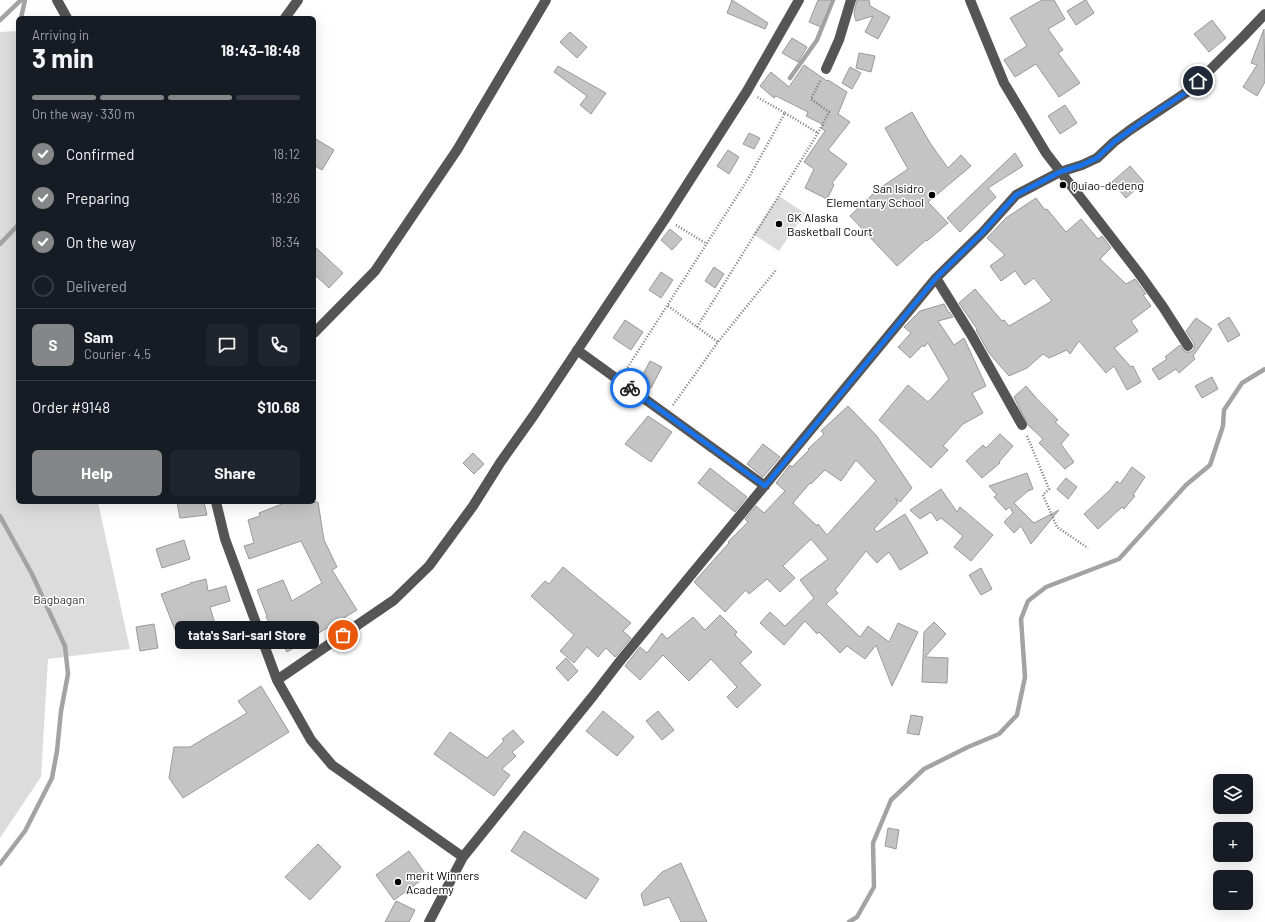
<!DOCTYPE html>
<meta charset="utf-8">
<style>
body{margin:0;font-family:Barlow,sans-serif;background:#20242c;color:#f1f3f6;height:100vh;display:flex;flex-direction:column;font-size:15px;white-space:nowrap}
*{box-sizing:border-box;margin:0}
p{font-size:13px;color:#9ea1a6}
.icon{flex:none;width:22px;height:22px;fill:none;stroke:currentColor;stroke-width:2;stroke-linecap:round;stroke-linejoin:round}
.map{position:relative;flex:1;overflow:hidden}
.details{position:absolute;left:16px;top:16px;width:300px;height:488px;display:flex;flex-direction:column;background:#171b24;border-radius:6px;box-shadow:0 4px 16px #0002}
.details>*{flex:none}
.fabs{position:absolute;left:1213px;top:774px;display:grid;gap:8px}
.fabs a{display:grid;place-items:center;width:40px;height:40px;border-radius:6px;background:#171b24;box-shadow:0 4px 16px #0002;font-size:20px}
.pin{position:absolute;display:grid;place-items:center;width:34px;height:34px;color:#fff;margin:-17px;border:2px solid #fff;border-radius:50%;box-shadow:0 1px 4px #0007}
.courier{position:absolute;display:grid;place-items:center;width:40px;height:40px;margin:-20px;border:3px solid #1a73e8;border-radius:50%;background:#fff;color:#222;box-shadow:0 1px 5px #0007}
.bubble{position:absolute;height:28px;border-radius:6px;background:#171b24;box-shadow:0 4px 16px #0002;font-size:13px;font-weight:700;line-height:28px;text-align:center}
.summary em{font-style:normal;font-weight:700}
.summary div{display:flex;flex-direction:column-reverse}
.summary{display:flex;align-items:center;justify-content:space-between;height:68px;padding:0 16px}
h1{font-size:26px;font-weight:700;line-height:30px}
.bar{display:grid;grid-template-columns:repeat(4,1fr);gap:6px 4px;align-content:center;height:48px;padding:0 16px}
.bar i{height:5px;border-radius:3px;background:#363941}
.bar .selected{background:#858687}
.bar p{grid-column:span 4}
.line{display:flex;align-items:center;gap:10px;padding:0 16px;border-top:1px solid #363941}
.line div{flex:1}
.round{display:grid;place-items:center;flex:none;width:42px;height:42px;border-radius:6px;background:#20242c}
ol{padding:0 16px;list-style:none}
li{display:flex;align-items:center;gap:12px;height:44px}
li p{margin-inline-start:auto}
li .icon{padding:4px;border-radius:50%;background:#858687;color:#fff;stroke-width:4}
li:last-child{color:#9ea1a6}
li i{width:22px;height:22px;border:2px solid #363941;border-radius:50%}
.primary-button{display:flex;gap:8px;margin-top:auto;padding:8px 16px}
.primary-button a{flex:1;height:46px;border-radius:6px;background:#858687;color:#fff;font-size:16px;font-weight:700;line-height:46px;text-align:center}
.primary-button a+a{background:#20242c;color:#f1f3f6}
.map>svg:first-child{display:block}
.green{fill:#dcdcdc}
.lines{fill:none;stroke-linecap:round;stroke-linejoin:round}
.stream{stroke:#a3a3a3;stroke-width:4.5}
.building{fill:#c4c4c4;stroke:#999;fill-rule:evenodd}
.path{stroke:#777;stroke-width:2.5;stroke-dasharray:1 2;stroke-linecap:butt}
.minor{stroke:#555;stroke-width:10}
.done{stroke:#595959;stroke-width:4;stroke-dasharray:0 7.2}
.route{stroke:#1a73e8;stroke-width:5}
.poi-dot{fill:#000;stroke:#fff;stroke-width:1.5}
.labels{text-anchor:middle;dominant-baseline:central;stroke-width:3;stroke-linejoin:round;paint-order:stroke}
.poi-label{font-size:12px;fill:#000;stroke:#fff;text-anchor:start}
.park-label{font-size:12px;fill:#333;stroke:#fff}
</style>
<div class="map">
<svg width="1265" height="922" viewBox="0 0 1265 922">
<rect width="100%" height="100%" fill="#fff"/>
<path class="green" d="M18 31V502H98L130 649 48 659 41 777 0 838V32Z
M779 196 805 213 779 251 753 234Z"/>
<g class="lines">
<path class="stream" d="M21 18 25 0
M0 20 21 0
M790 78 817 40 833 0
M0 244 18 225
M0 516 32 574 65 646 68 674 61 711 57 751 52 778 25 831 0 864
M849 922 857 917 874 887 873 843 891 800 924 769 968 747 999 734 1017 715 1025 677 1021 619 1028 601 1046 587 1119 559 1186 485 1210 465 1223 426 1224 410 1242 383 1265 369"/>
</g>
<path class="building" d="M732 0 768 23 765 29 727 13Z
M818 0H832L821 27 809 22Z
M857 0H869L870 6 890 17 878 39 865 32 873 16 856 21 854 13Z
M1042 0H1054L1065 19 1048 29 1063 50 1058 53 1080 83 1059 97 1036 64 1015 77 1004 60 1027 46 1010 18Z
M1085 0H1086L1094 13 1076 25 1067 11Z
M1212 20 1226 38 1209 52 1194 34Z
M1264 29 1265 82 1257 96 1243 87 1257 65 1251 63Z
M570 32 587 47 577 58 560 42Z
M792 38 807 47 798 62 782 53Z
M859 53 875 56 871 72 856 68Z
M804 65 827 81 828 80 847 92 838 114 850 122 828 150 847 164 832 183 834 185 827 199 805 188 814 169 804 162 825 131 821 128 824 125 806 116 808 112 776 96 774 98 760 86 771 72 789 87Z
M558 66 606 93 591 114 580 105 587 96 554 72Z
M850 67 861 73 852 89 842 83Z
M1065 105 1077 123 1060 134 1048 116Z
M912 112 930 143 948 168 961 155 971 166 928 202 948 223 927 241 926 240 897 266 850 216 877 190 908 169 885 128Z
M749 133 760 138 754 149 743 144Z
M314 138 334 150 322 170 314 165Z
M728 150 739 157 729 174 717 166Z
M1015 153 1023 166 988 188 996 197 960 232 947 218Z
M1130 166 1144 182 1126 198 1112 182Z
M1036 198 1045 210 1047 209 1066 232 1081 219 1098 239 1102 236 1111 248 1100 259 1126 284 1135 279 1146 294 1143 295 1151 306 1131 321 1138 331 1114 348 1131 367 1133 366 1141 382 1127 390 1114 366 1106 373 1079 341 1070 354 1067 350 1049 358 1043 354 1027 368 1009 376 989 353 976 330 977 329 959 303 975 289 1002 321 1004 320 1009 326 1052 301 1034 278 1025 285 1015 271 1001 281 990 266 1005 255 987 238 1006 218Z
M670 229 682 239 672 250 661 240Z
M314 246 343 273 329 288 314 274Z
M714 267 724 274 715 288 705 281Z
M661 272 673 280 661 298 649 290Z
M944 304 949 313V312L953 317 938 321 954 345 964 338 986 386 972 393 983 413 963 424 943 446 948 450 931 468 879 420 908 385 928 402 949 379 928 343 924 347 923 345 910 358 898 347 911 333 904 327 920 311Z
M1229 317 1240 335 1228 342 1218 324Z
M1196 318 1212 329 1193 356 1195 359 1179 373 1176 369 1159 380 1152 369 1167 359 1165 357 1180 345 1185 352H1191L1194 349V343L1186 331Z
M625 320 643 332 631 350 613 338Z
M650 361 662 367 651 388 639 382Z
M1212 377 1218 389 1202 398 1195 386Z
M1026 386 1038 400 1058 420 1055 422 1069 435 1061 444 1074 462 1065 469 1039 443 1043 439 1028 425 1014 397Z
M848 406 876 435 912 488 900 502 895 498 898 503 874 529 877 532 905 514 928 553 900 570 889 552 877 563 866 551 835 590 838 593 826 604 860 637 868 626 889 642 898 623 918 632 892 686 876 645 865 659 847 646 840 653 819 632 817 634 805 621 784 645 760 623 770 612 785 626 814 598 800 580 828 559 811 539 783 566 795 578 780 592 767 579 749 594 746 590 725 612 694 582 729 543 728 542 748 522 745 519 756 506 764 513 785 491 776 483 790 465 792 467 809 450 808 449 824 434 821 431ZM856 460 876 481 827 535 818 524 817 526 793 503 810 483 811 484 825 470 841 481Z
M648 416 672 432 651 462 625 444Z
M1000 434 1013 446 999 462 1000 463 982 478 966 461 983 445 986 448Z
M763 444 780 457 763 477 747 464Z
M473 453 484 464 474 474 463 463Z
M1132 467 1145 477 1133 495 1135 496 1124 509 1122 507 1098 529 1084 514 1110 490 1117 481 1120 484Z
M710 468 747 497 735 512 698 483Z
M1027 473 1033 489 1028 491 1014 503 1034 523 1059 510 1031 544 1021 526 1014 533 1004 522 1013 513 1010 507 1006 510 994 497 997 495 989 486Z
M1066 478 1077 487 1068 499 1057 489Z
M941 489 957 512 960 507 993 535 971 561 954 547 963 536 941 518 937 521 931 512 920 519 910 510Z
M177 502H204L207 515 180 518Z
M287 502H318L324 540 337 567 332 570 357 610 287 652 266 617 267 616 257 590 283 580 292 601 322 583 301 541 249 559 244 546 254 543 248 520 260 516 259 513Z
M184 540 190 559 162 568 156 549Z
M563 567 631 623 623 631 631 638 615 657 606 648 598 657 587 647 574 663 560 651 574 635 531 596 545 581 549 584Z
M981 568 992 589 981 595 969 575Z
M206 579 208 591 226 586 230 601 210 607 215 624 199 629V627L177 635 161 594 190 584V583Z
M720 615 737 632 735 635 752 652 740 663 761 685 737 708 727 697 737 687 711 659 689 681 663 655 640 680 625 666 640 647 647 653 662 633 667 639 693 617 705 630Z
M934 622 946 634 925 657 948 658 947 683 922 682 924 632Z
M154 624 158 648 140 651 136 627Z
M566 658 578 671 568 681 556 668Z
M261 686 289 732 183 798 169 778 174 747H190L247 713 238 701Z
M603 711 634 737 617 756 586 731Z
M658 711 674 730 662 740 646 721Z
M911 715 923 717 919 735 907 733Z
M513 730 524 742 512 752 516 756 502 769 510 775 494 796 434 754 450 732 487 758 504 741 502 739Z
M888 828 899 830 896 849 885 846Z
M524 831 599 879 586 899 511 851Z
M318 844 341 867 310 900 285 877Z
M409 851 427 876 394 900 376 875Z
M681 863 707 922H681L669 897 644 906 641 894 662 872Z
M396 901 415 910 409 922H385Z"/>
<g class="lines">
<path class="path" d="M785 113 818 133
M676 225 707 244
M668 306 718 342
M697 327 818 133 829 112 811 99 821 79
M626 370 748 179 785 113 757 97
M673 405 718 342 776 270
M1027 436 1049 489 1043 495 1057 527 1088 548"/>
<path class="minor" d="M57 0 67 18
M970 0 1004 83 1046 153 1138 272 1163 307 1188 346
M285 18 298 0
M826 69 839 40 851 0
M936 278 972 336 1022 425
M314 333 375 271 457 150 546 0
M577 350 765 486
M216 502 225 539 277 680 311 740 332 765 463 857
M277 680 394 600 429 566 473 506 500 463 534 415 665 219 747 91 799 0
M429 922 463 857 593 696 620 661 936 278 983 232 1016 195 1060 172 1082 165 1097 158 1114 142 1130 130 1190 90 1243 37 1265 14"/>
</g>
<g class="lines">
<path class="done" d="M343 635 394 600 429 566 473 506 500 463 534 415 577 350 630 388"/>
<path class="route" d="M630 388 765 486 936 278 983 232 1016 195 1060 172 1082 165 1097 158 1114 142 1150 116 1190 90 1198 81"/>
</g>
<g class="poi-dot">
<circle cx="1063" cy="185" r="4"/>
<circle cx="932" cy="195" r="4"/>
<circle cx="779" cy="224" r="4"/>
<circle cx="398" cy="882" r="4"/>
</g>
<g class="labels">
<g class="poi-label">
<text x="1071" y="185">Quiao-dedeng</text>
<text x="924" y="188" text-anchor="end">San Isidro<tspan x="924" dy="14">Elementary School</tspan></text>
<text x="787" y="217">GK Alaska<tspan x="787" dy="14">Basketball Court</tspan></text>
<text x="406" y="875">merit Winners<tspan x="406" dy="14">Academy</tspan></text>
</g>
<g class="park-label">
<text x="59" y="599">Bagbagan</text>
</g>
</g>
</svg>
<div class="fabs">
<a><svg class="icon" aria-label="layers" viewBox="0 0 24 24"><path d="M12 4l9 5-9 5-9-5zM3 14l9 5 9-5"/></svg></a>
<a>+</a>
<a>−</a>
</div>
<div class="pin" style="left:343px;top:635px;background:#ea580c"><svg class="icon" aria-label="bag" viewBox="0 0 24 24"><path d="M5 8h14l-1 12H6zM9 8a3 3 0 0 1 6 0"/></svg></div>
<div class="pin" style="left:1198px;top:81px;background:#1f2937"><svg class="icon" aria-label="home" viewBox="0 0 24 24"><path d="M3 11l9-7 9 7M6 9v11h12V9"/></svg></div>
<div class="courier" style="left:630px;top:388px"><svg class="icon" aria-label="bike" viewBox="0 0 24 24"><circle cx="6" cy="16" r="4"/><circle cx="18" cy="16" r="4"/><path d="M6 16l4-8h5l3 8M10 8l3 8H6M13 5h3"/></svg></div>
<div class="bubble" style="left:175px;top:621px;width:144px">tata's Sari-sari Store</div>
<section class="details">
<div class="summary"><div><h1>3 min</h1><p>Arriving in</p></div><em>18:43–18:48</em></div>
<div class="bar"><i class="selected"></i><i class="selected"></i><i class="selected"></i><i></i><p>On the way · 330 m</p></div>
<ol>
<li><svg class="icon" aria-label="check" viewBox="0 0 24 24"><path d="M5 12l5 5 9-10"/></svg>Confirmed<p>18:12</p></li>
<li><svg class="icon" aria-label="check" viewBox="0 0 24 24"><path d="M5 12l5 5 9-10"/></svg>Preparing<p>18:26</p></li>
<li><svg class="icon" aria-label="check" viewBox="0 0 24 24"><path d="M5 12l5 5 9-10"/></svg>On the way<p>18:34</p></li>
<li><i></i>Delivered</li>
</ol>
<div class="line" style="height:72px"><b class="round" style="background:#858687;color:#fff">S</b><div><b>Sam</b><p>Courier · 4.5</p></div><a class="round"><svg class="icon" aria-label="chat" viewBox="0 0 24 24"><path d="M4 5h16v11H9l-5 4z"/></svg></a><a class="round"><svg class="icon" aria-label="phone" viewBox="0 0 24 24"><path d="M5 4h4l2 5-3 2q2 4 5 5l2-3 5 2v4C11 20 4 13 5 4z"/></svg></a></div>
<div class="line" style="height:52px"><div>Order #9148</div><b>$10.68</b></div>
<div class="primary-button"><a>Help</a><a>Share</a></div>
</section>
</div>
